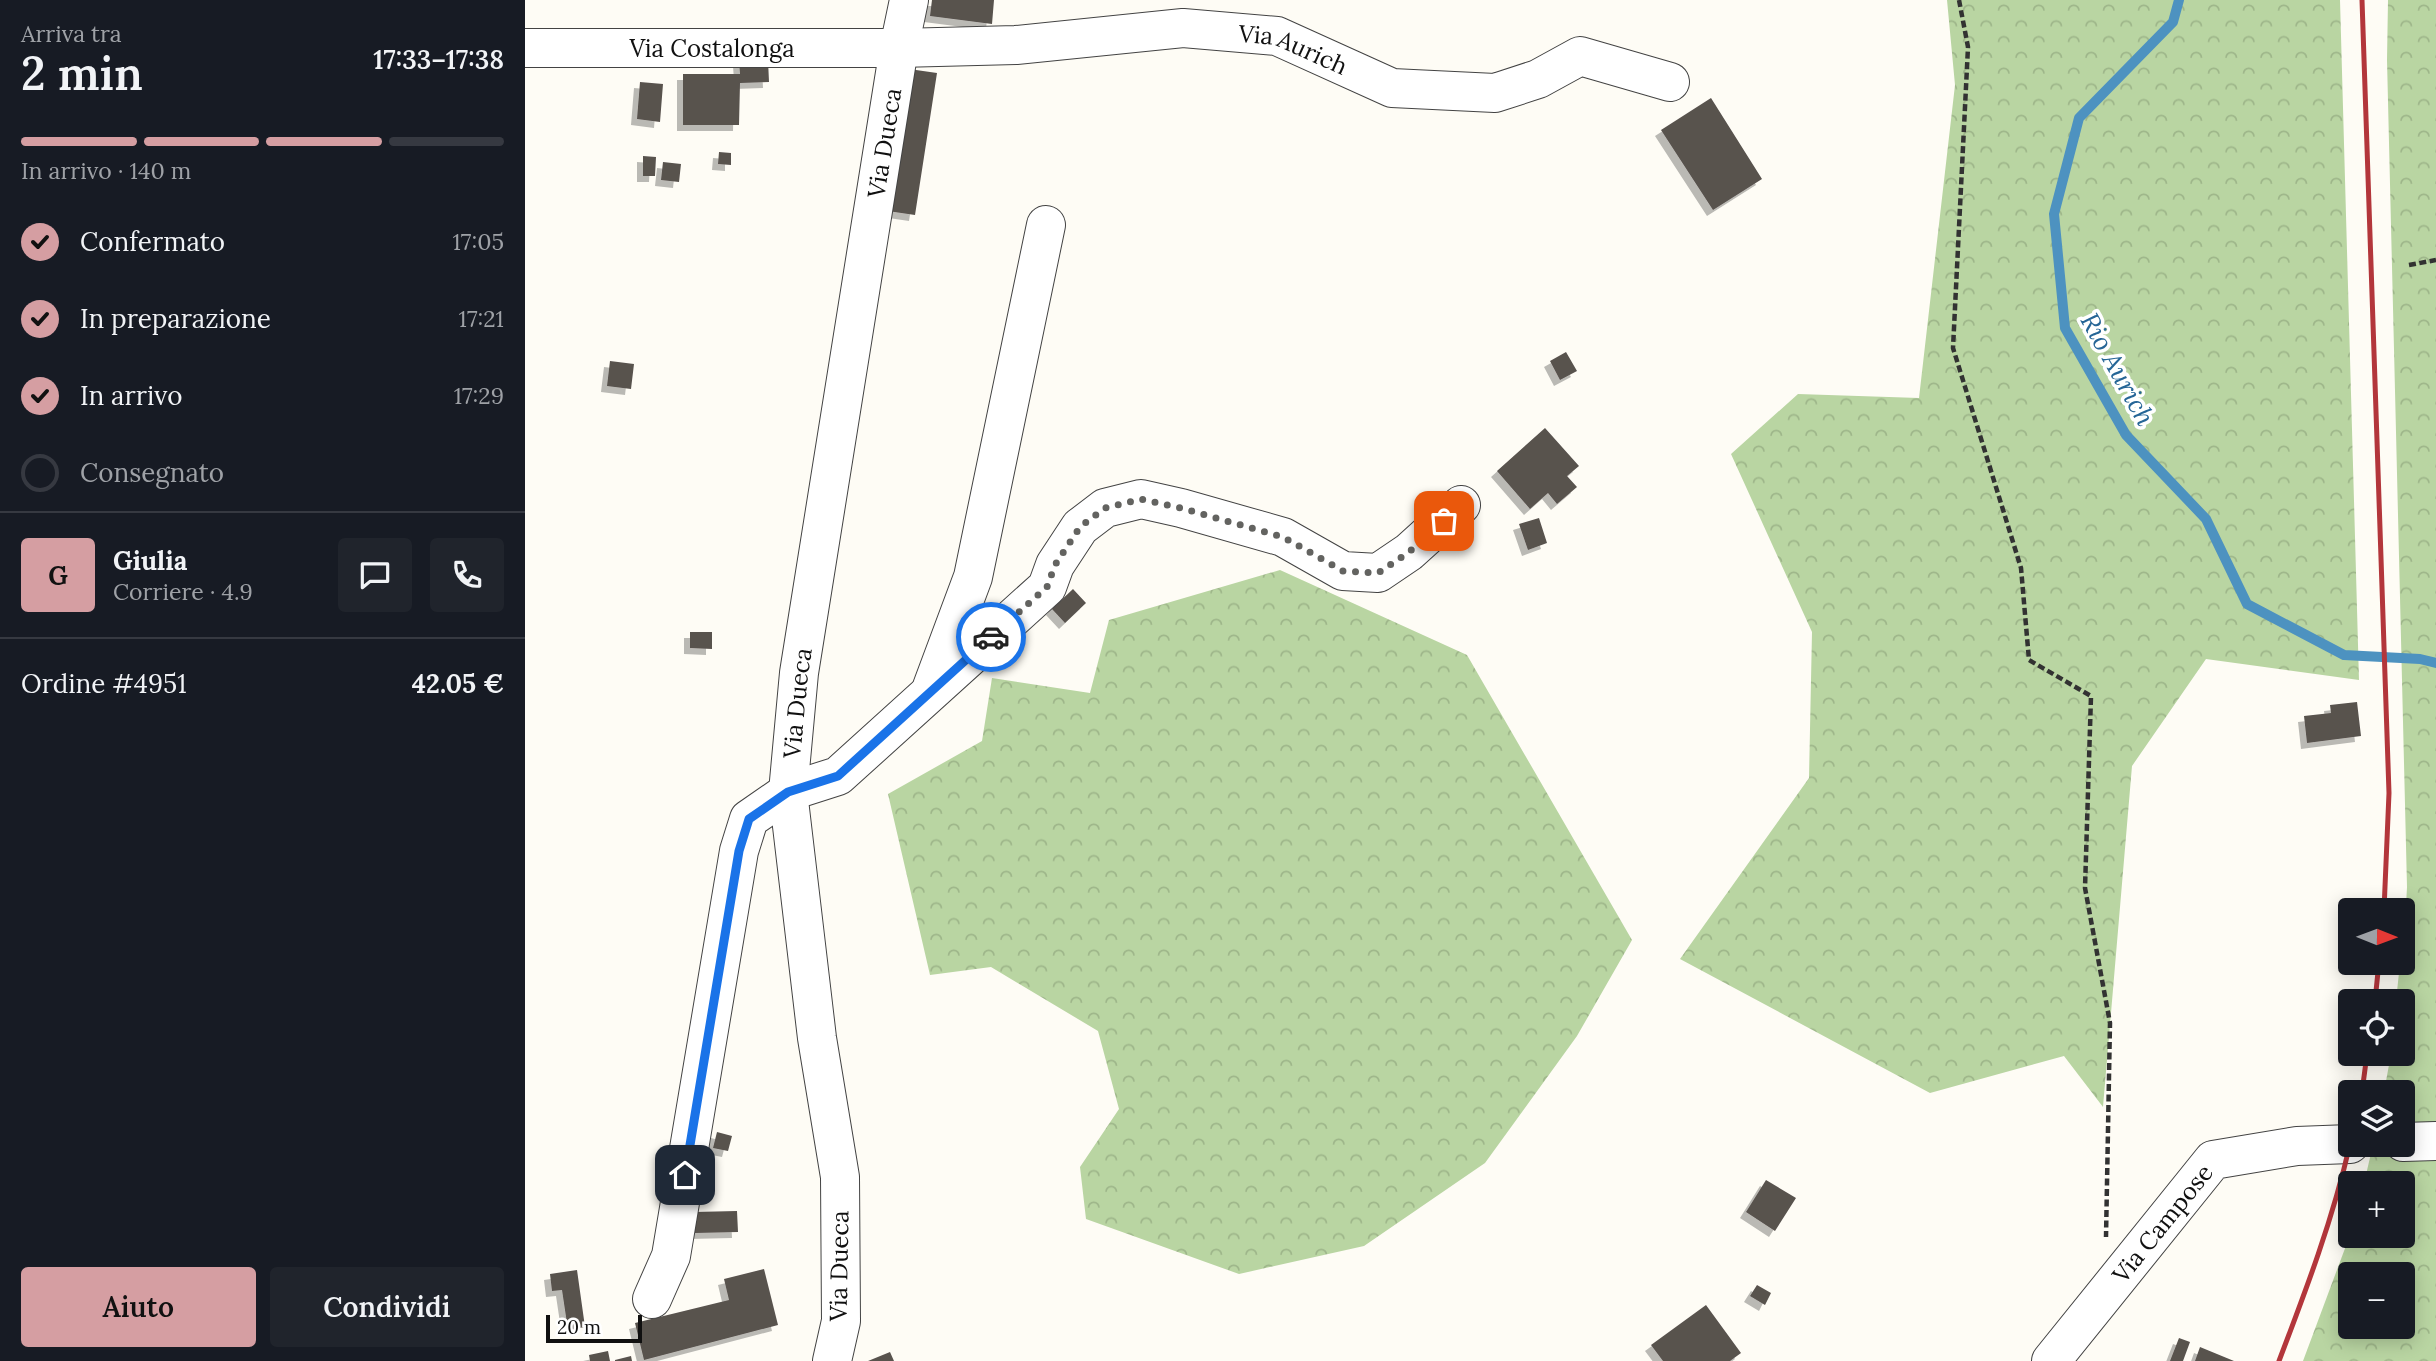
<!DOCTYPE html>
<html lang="it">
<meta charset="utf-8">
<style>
body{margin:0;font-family:Lora,serif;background:#20242c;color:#f1f3f6;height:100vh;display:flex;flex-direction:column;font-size:26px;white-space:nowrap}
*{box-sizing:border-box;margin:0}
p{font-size:23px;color:#9ea1a6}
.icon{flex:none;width:38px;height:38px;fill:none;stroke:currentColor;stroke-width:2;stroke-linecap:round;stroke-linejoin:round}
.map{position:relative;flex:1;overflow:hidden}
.panel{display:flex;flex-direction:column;background:#171b24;width:525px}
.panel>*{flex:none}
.needle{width:46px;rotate:91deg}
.fabs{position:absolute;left:1813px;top:898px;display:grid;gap:14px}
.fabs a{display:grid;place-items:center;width:77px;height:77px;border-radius:7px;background:#171b24;box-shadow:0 4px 18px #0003;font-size:35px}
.scale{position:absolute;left:21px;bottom:18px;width:96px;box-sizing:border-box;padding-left:7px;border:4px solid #101010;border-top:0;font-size:19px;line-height:24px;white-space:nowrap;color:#101010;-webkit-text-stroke:5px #fff;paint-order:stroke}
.pin{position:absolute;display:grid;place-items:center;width:60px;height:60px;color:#fff;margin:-30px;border-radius:14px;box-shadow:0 4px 10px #0006}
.courier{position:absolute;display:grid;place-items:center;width:70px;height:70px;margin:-35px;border:5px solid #1a73e8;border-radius:50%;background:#fff;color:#222;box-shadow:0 2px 9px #0007}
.summary em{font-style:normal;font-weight:600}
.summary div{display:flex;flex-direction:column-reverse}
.summary{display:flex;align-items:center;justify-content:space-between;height:119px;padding:0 21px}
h1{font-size:46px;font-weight:600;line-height:52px}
.bar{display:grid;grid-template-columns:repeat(4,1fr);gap:10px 7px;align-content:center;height:84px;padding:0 21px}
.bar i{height:9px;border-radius:5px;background:#363941}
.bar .active{background:#d59ea2}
.bar p{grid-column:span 4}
.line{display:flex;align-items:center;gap:18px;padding:0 21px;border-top:2px solid #363941}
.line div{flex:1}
.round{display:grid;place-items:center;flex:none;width:74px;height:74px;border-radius:7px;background:#20242c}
ol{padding:0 21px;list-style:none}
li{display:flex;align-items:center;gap:21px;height:77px}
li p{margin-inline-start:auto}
li .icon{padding:7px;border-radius:50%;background:#d59ea2;color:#111;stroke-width:4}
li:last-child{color:#9ea1a6}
li i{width:38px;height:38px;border:4px solid #363941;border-radius:50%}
.cta{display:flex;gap:14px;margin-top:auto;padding:14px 21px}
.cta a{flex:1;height:80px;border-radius:7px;background:#d59ea2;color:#111;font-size:28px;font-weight:600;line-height:80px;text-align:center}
.cta a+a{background:#20242c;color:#f1f3f6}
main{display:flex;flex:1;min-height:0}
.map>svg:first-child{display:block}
.forest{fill:url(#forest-crowns);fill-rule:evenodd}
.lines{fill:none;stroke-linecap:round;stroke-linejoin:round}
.stream{stroke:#4d92c0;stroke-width:10}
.building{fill:#58524e;filter:url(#shadow)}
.minor-casing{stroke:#434343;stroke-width:40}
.path{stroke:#323232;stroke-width:4.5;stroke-dasharray:7 3.5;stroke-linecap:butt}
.minor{stroke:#fff;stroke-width:38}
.rail{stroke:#b3363b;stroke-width:5}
.done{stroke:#636360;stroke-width:7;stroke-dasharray:0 12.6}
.route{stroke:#1a73e8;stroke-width:9}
.labels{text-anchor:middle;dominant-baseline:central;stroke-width:7;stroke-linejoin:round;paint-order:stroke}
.street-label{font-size:24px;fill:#101010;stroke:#fff}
.water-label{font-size:26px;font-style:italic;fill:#256596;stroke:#fff}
</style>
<main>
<section class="panel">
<div class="summary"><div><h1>2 min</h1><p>Arriva tra</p></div><em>17:33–17:38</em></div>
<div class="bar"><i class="active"></i><i class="active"></i><i class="active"></i><i></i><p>In arrivo · 140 m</p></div>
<ol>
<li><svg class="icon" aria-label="check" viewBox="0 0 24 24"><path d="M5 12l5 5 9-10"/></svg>Confermato<p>17:05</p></li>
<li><svg class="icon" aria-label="check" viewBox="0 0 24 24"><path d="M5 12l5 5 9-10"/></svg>In preparazione<p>17:21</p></li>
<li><svg class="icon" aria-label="check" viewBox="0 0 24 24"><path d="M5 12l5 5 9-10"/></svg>In arrivo<p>17:29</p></li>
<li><i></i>Consegnato</li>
</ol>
<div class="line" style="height:126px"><b class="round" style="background:#d59ea2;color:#111">G</b><div><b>Giulia</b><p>Corriere · 4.9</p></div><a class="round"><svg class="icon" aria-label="chat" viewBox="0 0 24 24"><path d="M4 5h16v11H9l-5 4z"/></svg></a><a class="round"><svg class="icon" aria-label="phone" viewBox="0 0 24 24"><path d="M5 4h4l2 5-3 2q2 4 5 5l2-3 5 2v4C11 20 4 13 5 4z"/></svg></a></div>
<div class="line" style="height:91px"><div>Ordine #4951</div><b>42.05 €</b></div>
<div class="cta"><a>Aiuto</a><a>Condividi</a></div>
</section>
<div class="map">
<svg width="1911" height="1361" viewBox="0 0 1911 1361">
<defs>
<pattern id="forest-crowns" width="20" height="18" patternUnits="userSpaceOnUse" patternTransform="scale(1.75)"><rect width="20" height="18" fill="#b9d5a2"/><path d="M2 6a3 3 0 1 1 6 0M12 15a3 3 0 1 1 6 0" fill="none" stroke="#9eb68a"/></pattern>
<filter id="shadow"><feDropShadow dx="-6" dy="6" stdDeviation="0" flood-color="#0004"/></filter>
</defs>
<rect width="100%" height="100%" fill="#fefcf5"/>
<path class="forest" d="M1422 0H1815L1834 680 1681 659 1607 766 1578 1107 1539 1056 1405 1093 1155 959 1284 778 1287 632 1206 454 1273 394 1394 398 1430 85Z
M1863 0H1911V1361H1778L1825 1235 1878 1236V1183H1839L1848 1145 1878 1144V1092H1859L1866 1054H1878V1001H1871L1875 963 1878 962 1882 887 1862 60ZM1825 1274H1878V1326H1825Z
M755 570 942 655 1107 940 1052 1036 960 1163 839 1246 714 1274 561 1219 555 1167 594 1109 573 1031 466 967 405 975 363 794 457 741 467 678 565 693 584 620Z"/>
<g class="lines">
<path class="stream" d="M1654 0 1648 22 1554 118 1529 214 1540 328 1601 435 1681 519 1722 604 1819 655 1895 659 1911 663"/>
</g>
<path class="building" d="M407 0H469L467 24 405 16Z
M214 60H243L244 82 215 83 214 125H158V74H215Z
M377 68 412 73 390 215 356 210Z
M115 82 138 84 135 122 112 119Z
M1186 98 1237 179 1188 210 1136 130Z
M194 152 206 153V165L193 164Z
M118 156 131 157 130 176H118Z
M138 162 156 164 154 182 136 180Z
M1041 352 1052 371 1035 380 1025 361Z
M85 361 109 364 106 389 82 386Z
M1020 428 1054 466 1042 476 1052 487 1032 504 1023 493 1005 509 972 471Z
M1014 518 1022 543 1003 550 994 524Z
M548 589 561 603 540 623 527 609Z
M165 632H187V649L165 648Z
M1832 702 1836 736 1782 743 1779 716 1806 713 1805 705Z
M192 1132 207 1136 203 1151 188 1148Z
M1241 1180 1271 1198 1250 1231 1221 1212Z
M212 1211 213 1232 170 1233 169 1212Z
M239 1269 253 1325 119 1360 110 1323 204 1300 199 1279Z
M52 1270 60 1327 43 1330 37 1290 27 1291 25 1274Z
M1232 1285 1246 1293 1240 1305 1225 1296Z
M1181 1305 1216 1353 1205 1361H1138L1126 1345Z
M1654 1338 1665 1342 1658 1361H1645Z
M1675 1347 1709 1361H1670Z
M83 1351 85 1361H65L64 1355Z
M365 1352 369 1361H343Z
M106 1356 107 1361H90V1360Z"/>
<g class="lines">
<defs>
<g id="minor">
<path id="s1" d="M0 48H374L491 45 658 28 752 36 867 88 970 93 1013 79 1055 56 1145 82"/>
<path d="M407 687 448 577 521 225"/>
<path d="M1878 1142 1911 1141"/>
<path d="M127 1299 146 1256 214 851 224 819 263 792 313 776 522 587 530 565 555 527 580 508 616 499 656 508 758 537 818 571 853 573 884 552 936 505"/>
<path id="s2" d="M307 1361 316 1321 315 1177 292 1038 263 792 274 673 374 48 384 0"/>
<path id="s3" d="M1526 1361 1688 1160 1772 1146 1825 1144"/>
</g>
</defs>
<use href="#minor" class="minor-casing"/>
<path class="path" d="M1434 0 1443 47 1428 348 1496 568 1504 660 1566 696 1560 888 1585 1023 1581 1237
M1884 265 1911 260"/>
<use href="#minor" class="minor"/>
<path class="rail" d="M1837 0 1864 793 1859 910
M1850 1001 1854 962
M1837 1092 1842 1054
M1754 1361C1781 1290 1808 1219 1825 1144"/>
</g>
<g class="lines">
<path class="done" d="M466 637 522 587 530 565 555 527 580 508 616 499 656 508 758 537 818 571 853 573 884 552 919 521"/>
<path class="route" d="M160 1175 214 851 224 819 263 792 313 776 466 637"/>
</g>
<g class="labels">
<g class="street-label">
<text stroke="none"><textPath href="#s1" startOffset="187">Via Costalonga</textPath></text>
<text stroke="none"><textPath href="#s1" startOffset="772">Via Aurich</textPath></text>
<text stroke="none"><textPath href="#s2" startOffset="1230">Via Dueca</textPath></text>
<text stroke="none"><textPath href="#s2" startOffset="663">Via Dueca</textPath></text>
<text stroke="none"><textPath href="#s3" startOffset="177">Via Campose</textPath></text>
<text transform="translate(314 1266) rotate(-89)">Via Dueca</text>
</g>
<g class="water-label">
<text transform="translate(1593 369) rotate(61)">Rio Aurich</text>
</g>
</g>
</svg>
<div class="fabs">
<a><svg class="needle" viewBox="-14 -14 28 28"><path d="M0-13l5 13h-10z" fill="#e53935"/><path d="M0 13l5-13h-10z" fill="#9ea1a6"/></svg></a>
<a><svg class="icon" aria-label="locate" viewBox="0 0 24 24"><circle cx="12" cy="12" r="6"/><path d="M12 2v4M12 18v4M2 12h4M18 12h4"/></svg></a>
<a><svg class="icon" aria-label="layers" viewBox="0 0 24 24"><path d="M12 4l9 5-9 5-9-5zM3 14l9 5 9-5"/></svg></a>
<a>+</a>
<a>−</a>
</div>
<div class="scale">20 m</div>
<div class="pin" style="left:919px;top:521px;background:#ea580c"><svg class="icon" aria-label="bag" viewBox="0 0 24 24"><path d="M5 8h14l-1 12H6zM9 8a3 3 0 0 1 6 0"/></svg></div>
<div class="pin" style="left:160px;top:1175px;background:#1f2937"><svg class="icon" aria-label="home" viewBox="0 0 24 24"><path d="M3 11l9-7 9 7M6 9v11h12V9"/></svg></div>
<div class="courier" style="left:466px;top:637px"><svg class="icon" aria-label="car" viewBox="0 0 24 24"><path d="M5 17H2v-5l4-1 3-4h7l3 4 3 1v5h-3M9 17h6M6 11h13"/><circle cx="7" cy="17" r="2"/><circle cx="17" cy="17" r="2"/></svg></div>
</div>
</main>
